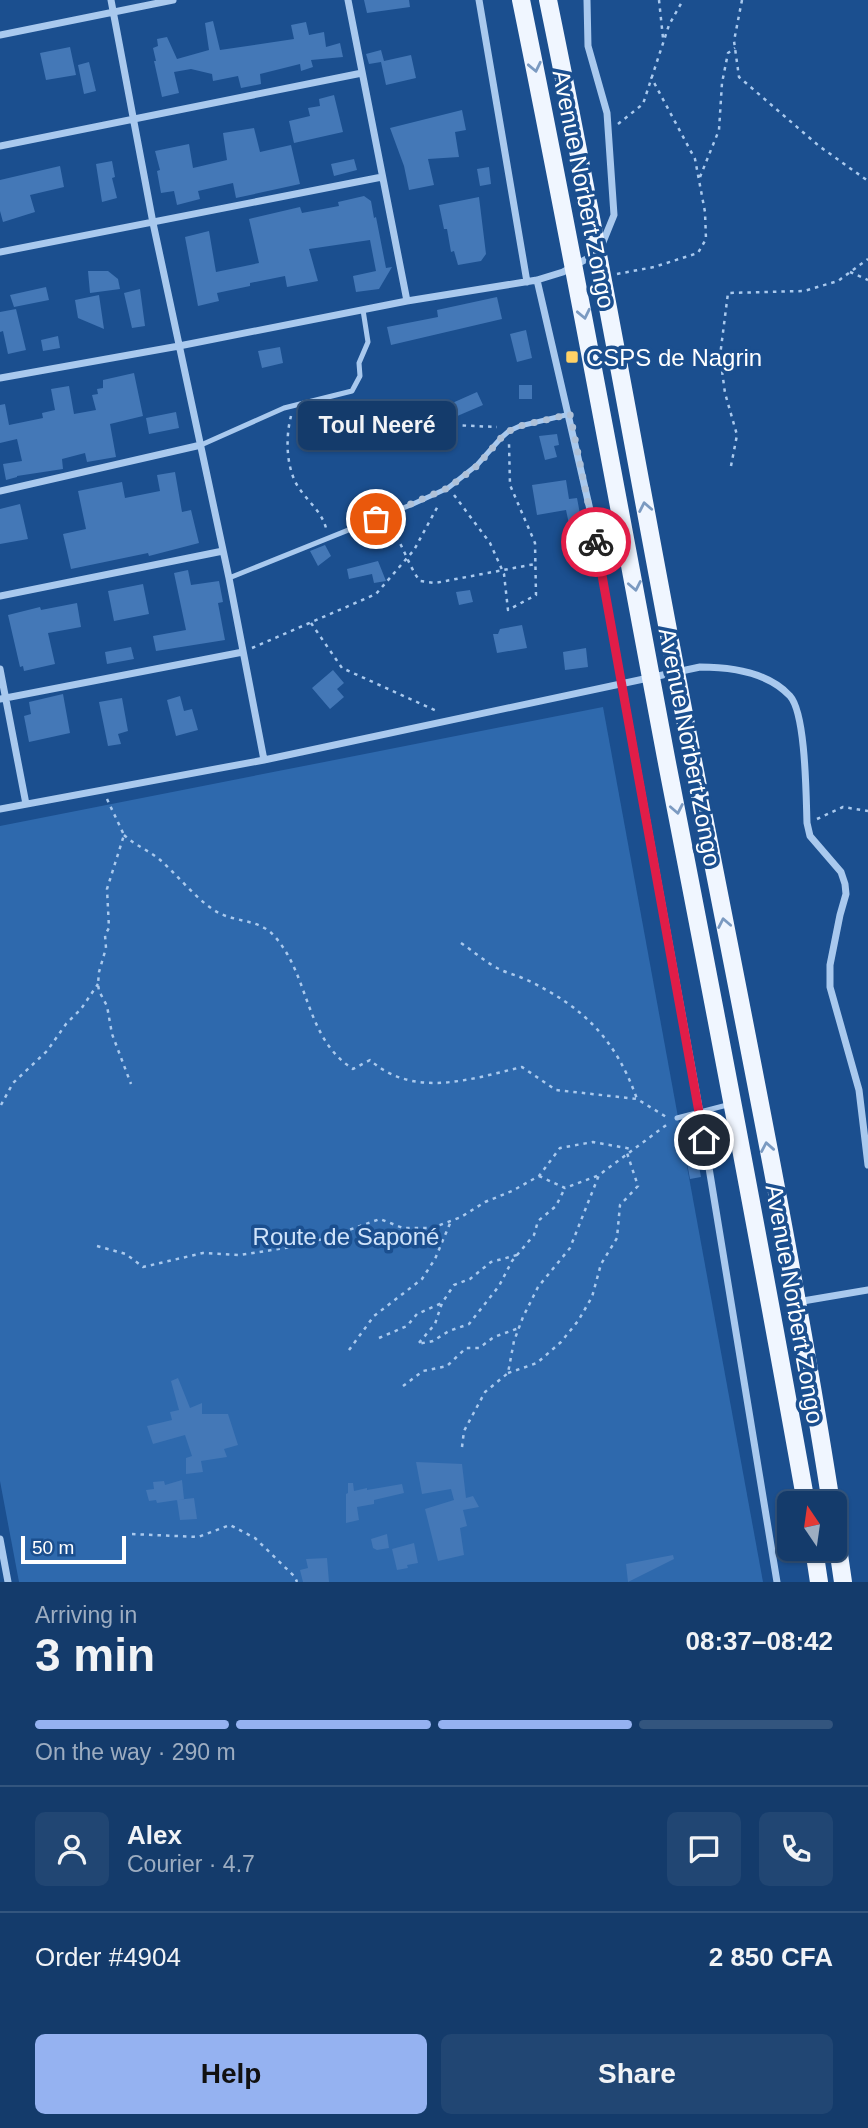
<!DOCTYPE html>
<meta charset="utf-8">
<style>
body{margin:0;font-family:Helvetica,sans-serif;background:#214673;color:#f1f3f6;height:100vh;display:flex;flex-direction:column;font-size:26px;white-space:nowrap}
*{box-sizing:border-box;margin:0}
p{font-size:23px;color:#9dadc1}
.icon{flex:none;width:38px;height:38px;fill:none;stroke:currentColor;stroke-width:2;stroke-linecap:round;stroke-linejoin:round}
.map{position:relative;height:1582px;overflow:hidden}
.side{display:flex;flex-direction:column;background:#143b6b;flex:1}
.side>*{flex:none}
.needle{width:46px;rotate:347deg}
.buttons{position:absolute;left:777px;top:1491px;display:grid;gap:14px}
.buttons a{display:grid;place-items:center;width:70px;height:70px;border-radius:10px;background:#143b6b;box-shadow:0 2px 5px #0004,0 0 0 2px #33557e;font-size:35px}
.scale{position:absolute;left:21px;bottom:18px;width:105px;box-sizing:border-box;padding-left:7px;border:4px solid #fff;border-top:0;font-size:19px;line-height:24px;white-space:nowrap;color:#fff;-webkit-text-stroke:5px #1b4f8f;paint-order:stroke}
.pin{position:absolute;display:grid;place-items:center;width:60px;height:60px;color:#fff;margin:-30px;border:4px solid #fff;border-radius:50%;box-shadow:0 2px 7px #0007}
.courier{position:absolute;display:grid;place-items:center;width:70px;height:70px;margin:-35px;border:5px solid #e11d48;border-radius:50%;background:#fff;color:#222;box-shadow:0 2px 9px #0007}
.bubble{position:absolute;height:49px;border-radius:10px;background:#143b6b;box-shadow:0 2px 5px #0004,0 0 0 2px #33557e;font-size:23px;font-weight:600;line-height:49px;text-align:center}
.summary em{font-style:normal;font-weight:600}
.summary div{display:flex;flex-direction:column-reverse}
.summary{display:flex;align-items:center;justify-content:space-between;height:119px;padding:0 35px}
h1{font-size:46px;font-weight:600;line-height:52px}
.bar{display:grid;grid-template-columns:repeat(4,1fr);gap:10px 7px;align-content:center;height:84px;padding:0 35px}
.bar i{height:9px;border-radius:5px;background:#33557e}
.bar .current{background:#95b2f1}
.bar p{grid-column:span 4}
.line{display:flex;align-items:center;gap:18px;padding:0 35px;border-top:2px solid #33557e}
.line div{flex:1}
.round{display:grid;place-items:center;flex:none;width:74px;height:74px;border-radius:10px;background:#214673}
.action{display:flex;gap:14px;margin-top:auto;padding:14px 35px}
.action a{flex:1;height:80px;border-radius:10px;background:#95b2f1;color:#111;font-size:28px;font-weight:600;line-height:80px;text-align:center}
.action a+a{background:#214673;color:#f1f3f6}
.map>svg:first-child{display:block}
.green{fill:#2e69ad}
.building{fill:#4478b7}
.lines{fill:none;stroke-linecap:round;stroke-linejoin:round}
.path{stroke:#a9c9ee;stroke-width:2.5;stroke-dasharray:3.5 5;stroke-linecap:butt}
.service{stroke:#a9c9ee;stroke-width:5}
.minor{stroke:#a9c9ee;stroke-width:7}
.primary{stroke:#f0f6ff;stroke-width:18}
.oneway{stroke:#7b9ac1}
.done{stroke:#afc1d8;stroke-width:7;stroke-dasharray:0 12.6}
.route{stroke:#e11d48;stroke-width:9}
.poi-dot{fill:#ffd166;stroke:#1b4f8f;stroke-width:2.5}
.labels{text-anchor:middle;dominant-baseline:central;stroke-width:7;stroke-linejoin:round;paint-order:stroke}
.street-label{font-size:24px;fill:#fff;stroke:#1b4f8f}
.poi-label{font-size:24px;fill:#fff;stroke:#1b4f8f;text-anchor:start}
.park-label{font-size:24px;fill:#cfe3fa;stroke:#1b4f8f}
</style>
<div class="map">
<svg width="868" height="1582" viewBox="0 0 868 1582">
<rect width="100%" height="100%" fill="#1b4f8f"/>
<path class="green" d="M603 707 763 1582H19L0 1481V826Z"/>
<path class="building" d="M364 0H409L410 7 367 13Z
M213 21 220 50 294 39 291 25 306 22 309 35 324 32 326 47 340 43 343 57 311 60 313 67 301 71 300 64 260 74 261 84 241 88 238 76 213 81 212 74 191 69 174 72 179 93 162 97 154 61H156L153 48 158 46 157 39 167 37 177 59 209 50 205 23Z
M70 47 76 75 46 80 40 53Z
M381 50 384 61 411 55 416 78 386 85 381 62 369 64 366 54Z
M89 62 96 91 84 94 78 65Z
M334 95 343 132 294 143 289 121 310 116 308 108 320 106 319 99Z
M462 110 466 130 455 132 459 157 428 159 434 185 409 190 404 166 390 128Z
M254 128 260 152 291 145 300 184 236 198 233 183 198 191 200 199 177 205 174 191 161 193 157 171 160 170 155 151 189 144 193 168 227 160 223 133Z
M354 159 357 170 334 176 331 164Z
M112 161 115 177 112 178 117 198 102 202 96 164Z
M60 166 64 187 30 195 35 212 3 222 0 211V180Z
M489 167 491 184 480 186 477 169Z
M364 196 371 201 374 218 376 217 386 268 392 267 379 289 356 292 353 276 376 271 370 240 309 249 318 281 287 287 285 276 250 283V286L217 293 219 301 198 306 185 237 209 231 216 272 259 263 249 219 300 207 302 213 339 206 338 202Z
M479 197 486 254 481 261 458 265 454 251 451 252 447 229H444L439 205Z
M88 271H108L118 279 120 289 90 293Z
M46 287 49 300 14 307 10 295Z
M140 289 145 326 132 328 124 293Z
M99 295 104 329 78 318 75 300Z
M497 297 502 319 391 345 387 327 438 317 437 310Z
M16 309 26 350 8 354 3 331 0 332V312Z
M526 330 532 358 517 362 510 334Z
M58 336 60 348 43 351 41 340Z
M280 347 283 363 262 368 258 351Z
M134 373 143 416 110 424 116 457 87 462 85 453 62 459 63 469 17 476V477L6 480 3 464 22 461 17 439 0 443V405L5 404 9 425 43 418 42 413 55 410 51 389 69 386 74 414 96 410 92 395 98 394 97 389 103 388V380Z
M519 385H532V399H519Z
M477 392 483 405 455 417 450 404Z
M176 412 179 428 149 434 146 418Z
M557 434 559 445 554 446 557 457 545 460 539 436Z
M175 472 182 512 191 510 199 543 149 556 148 553 71 569 63 534 86 529 78 491 122 482 125 498 160 491 157 475Z
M566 480 569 499 577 498 584 535 572 538 566 510 537 515 532 485Z
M20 504 28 539 0 544V509Z
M325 545 331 556 318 566 310 551Z
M378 561 386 581 374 583 372 574 349 579 347 569Z
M188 570 191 585 219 581 223 602 218 603 225 640 156 651 153 636 186 630 174 573Z
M143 584 149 614 114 621 108 591Z
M470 590 473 602 459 605 456 592Z
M77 603 81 627 48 633 55 664 24 671 23 666 20 667 8 615 40 607 41 610Z
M522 625 527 648 497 653 493 634H498L500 629Z
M131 647 134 659 107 664 105 652Z
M586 648 588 667 565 670 563 652Z
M333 670 344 683 337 689 344 697 330 709 312 688Z
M63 694 70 733 29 742 24 716 31 714 29 702Z
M180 696 184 711 192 709 198 730 176 736 167 700Z
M122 698 128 731 118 734 121 744 108 746 99 702Z
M696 1150 701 1177 690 1179 685 1152Z
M178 1378 190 1408 202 1403V1414H228L238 1445 224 1449 227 1457 201 1461 203 1472 186 1474V1458L192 1456 185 1435 153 1444 147 1426 172 1420 170 1412 179 1410 171 1381Z
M416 1462 462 1464 466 1498 473 1496 479 1507 463 1510 467 1526 460 1528 464 1555 438 1561 425 1509 454 1500 451 1489 422 1494Z
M182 1480 184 1499 157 1503 156 1500 149 1501 146 1490 154 1489 153 1482 164 1481 165 1485Z
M348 1483H353L354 1491 367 1488V1490L402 1484 404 1493 374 1500V1504L357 1507 359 1520 346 1523V1494L348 1493Z
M194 1498 197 1519 180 1520 177 1500Z
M387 1534 389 1548 377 1550 373 1548 371 1539Z
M414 1543 418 1563 407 1565 408 1568 397 1570 392 1549Z
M673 1555 674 1559 628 1582 626 1564Z
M327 1558 329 1582H303L300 1570 308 1568 306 1559Z"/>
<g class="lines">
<path class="path" d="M659 0 663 38
M742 0 734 41 739 77 819 146 868 181
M618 124 643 104 669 25 683 0
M700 177 719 130 722 83 728 53 735 48
M850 272 868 280
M617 274 654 267 698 253 706 239 705 212 695 159 651 77
M303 414 335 425 407 423 497 427
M291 416C285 439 286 472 301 491 310 503 322 513 326 528
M731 466 737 435 725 393 720 356 728 293 804 291 838 281 868 259
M454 495 490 543 504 574 508 610 536 595 535 543 510 485 509 443
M385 524C403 539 406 563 420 581L435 583 535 564
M311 623 342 668 439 712
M252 648 376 594 414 550 439 504
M107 799 124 835 107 889 109 928 105 935 106 948 99 972 98 984 99 991 107 1006 112 1034 131 1084
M817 819 843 807 868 811
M124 835C136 846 148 850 159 859 177 874 198 902 219 913 239 923 261 919 276 938 310 978 305 1038 353 1069L370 1060C414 1099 471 1079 522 1067L556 1090 637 1099 668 1118
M461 943C473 951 484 961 497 968 506 973 517 975 527 980 584 1007 616 1040 637 1099
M1 1105 13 1083 47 1051 66 1024 81 1009 98 984
M539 1176 565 1188 597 1176
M97 1246 126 1254 143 1267 203 1253 240 1255 285 1248 323 1239 380 1219 403 1228H432L461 1217 485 1202 512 1191 539 1176 560 1148 593 1142 632 1149
M517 1255 491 1262 470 1279 454 1285 442 1303 435 1324 418 1344 433 1341 449 1331 469 1324 499 1286 512 1261 534 1235 538 1221 556 1206 565 1188
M379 1338 407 1326 417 1314 442 1303
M349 1350 374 1316 422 1279 435 1259 451 1221
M508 1373 537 1363 561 1342 578 1321 592 1297 601 1264 617 1238 620 1205 638 1186 627 1153
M403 1386 423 1371 447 1366 466 1348H479L494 1337 519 1328
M462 1447 464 1431 485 1392 508 1373 514 1341 523 1317 538 1287 570 1248 599 1175 669 1123
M132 1534 198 1537 230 1525 255 1538 295 1577 297 1582"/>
<path class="service" d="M201 445 284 408 352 391 360 376 359 363 368 342 363 310
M229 578 413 504 448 488 477 465 501 438 509 431 520 426 570 414
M677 1118 731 1104"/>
<path class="minor" d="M111 0 153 223 229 578 264 760
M348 0 407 301
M479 0 527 282
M0 35 173 0
M0 146 362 73
M0 252 382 177
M537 280 591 514 700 1113 777 1582
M0 378 179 346 407 301 537 280 563 272 599 252 614 215 607 113 588 46 587 0
M0 491 201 445
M0 596 223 551
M0 669 26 804
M0 699 243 652
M0 809 264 760 700 667C730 667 768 672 790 696 806 714 806 797 807 823L810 836 841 872 845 884 846 894 840 915 830 965V987L859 1090 868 1165
M797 1302 868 1290
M0 1539 8 1582"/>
<path class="primary" d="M521 0C573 254 619 508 667 763 715 1009 762 1256 806 1503
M548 0C599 246 641 493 689 740 738 994 791 1248 831 1503
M835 1527 843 1582
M814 1549 819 1582"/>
</g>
<defs><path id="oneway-chevron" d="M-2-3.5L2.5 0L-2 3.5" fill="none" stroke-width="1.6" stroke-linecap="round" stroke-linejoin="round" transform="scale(1.75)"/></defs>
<g class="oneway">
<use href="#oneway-chevron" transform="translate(535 67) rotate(78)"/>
<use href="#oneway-chevron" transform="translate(584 314) rotate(78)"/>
<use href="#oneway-chevron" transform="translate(645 507) rotate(-101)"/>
<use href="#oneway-chevron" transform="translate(635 586) rotate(79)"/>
<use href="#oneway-chevron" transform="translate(677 809) rotate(79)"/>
<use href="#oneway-chevron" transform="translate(724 923) rotate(-101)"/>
<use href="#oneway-chevron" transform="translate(767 1147) rotate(-100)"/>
</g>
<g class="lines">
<path class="done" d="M376 519 448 488 477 466 501 438 509 431 520 426 570 414 596 542"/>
<path class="route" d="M596 542 704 1140"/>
</g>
<rect class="poi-dot" x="565" y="350" width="14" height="14" rx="3.5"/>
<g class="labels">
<g class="street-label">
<text transform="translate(584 189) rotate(79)">Avenue Norbert Zongo</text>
<text transform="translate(690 747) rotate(79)">Avenue Norbert Zongo</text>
<text transform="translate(795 1304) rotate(80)">Avenue Norbert Zongo</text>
</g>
<g class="poi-label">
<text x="586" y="357">CSPS de Nagrin</text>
</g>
<g class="park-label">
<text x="346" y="1236">Route de Saponé</text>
</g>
</g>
</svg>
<div class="buttons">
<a><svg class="needle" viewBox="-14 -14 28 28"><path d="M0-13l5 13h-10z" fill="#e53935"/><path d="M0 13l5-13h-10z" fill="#9dadc1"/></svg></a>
</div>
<div class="scale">50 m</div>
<div class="pin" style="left:376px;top:519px;background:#ea580c"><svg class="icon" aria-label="bag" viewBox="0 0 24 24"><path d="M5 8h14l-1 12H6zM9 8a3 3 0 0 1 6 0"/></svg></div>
<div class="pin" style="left:704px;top:1140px;background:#1f2937"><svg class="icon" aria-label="home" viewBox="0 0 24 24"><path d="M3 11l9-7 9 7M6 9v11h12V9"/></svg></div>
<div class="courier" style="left:596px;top:542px"><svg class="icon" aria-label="bike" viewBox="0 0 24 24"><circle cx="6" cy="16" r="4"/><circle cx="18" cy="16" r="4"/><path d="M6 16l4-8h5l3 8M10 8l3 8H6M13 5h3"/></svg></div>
<div class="bubble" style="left:298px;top:401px;width:158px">Toul Neeré</div>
</div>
<section class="side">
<div class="summary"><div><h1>3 min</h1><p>Arriving in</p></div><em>08:37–08:42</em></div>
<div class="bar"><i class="current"></i><i class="current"></i><i class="current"></i><i></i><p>On the way · 290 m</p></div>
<div class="line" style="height:126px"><a class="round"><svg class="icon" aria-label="person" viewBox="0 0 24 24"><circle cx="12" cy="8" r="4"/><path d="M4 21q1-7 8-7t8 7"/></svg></a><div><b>Alex</b><p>Courier · 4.7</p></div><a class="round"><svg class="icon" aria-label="chat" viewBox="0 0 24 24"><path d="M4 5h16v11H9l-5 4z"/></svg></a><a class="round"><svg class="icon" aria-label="phone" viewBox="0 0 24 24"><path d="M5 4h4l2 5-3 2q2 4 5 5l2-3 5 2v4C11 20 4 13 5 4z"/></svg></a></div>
<div class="line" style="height:91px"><div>Order #4904</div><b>2 850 CFA</b></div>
<div class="action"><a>Help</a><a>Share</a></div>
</section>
